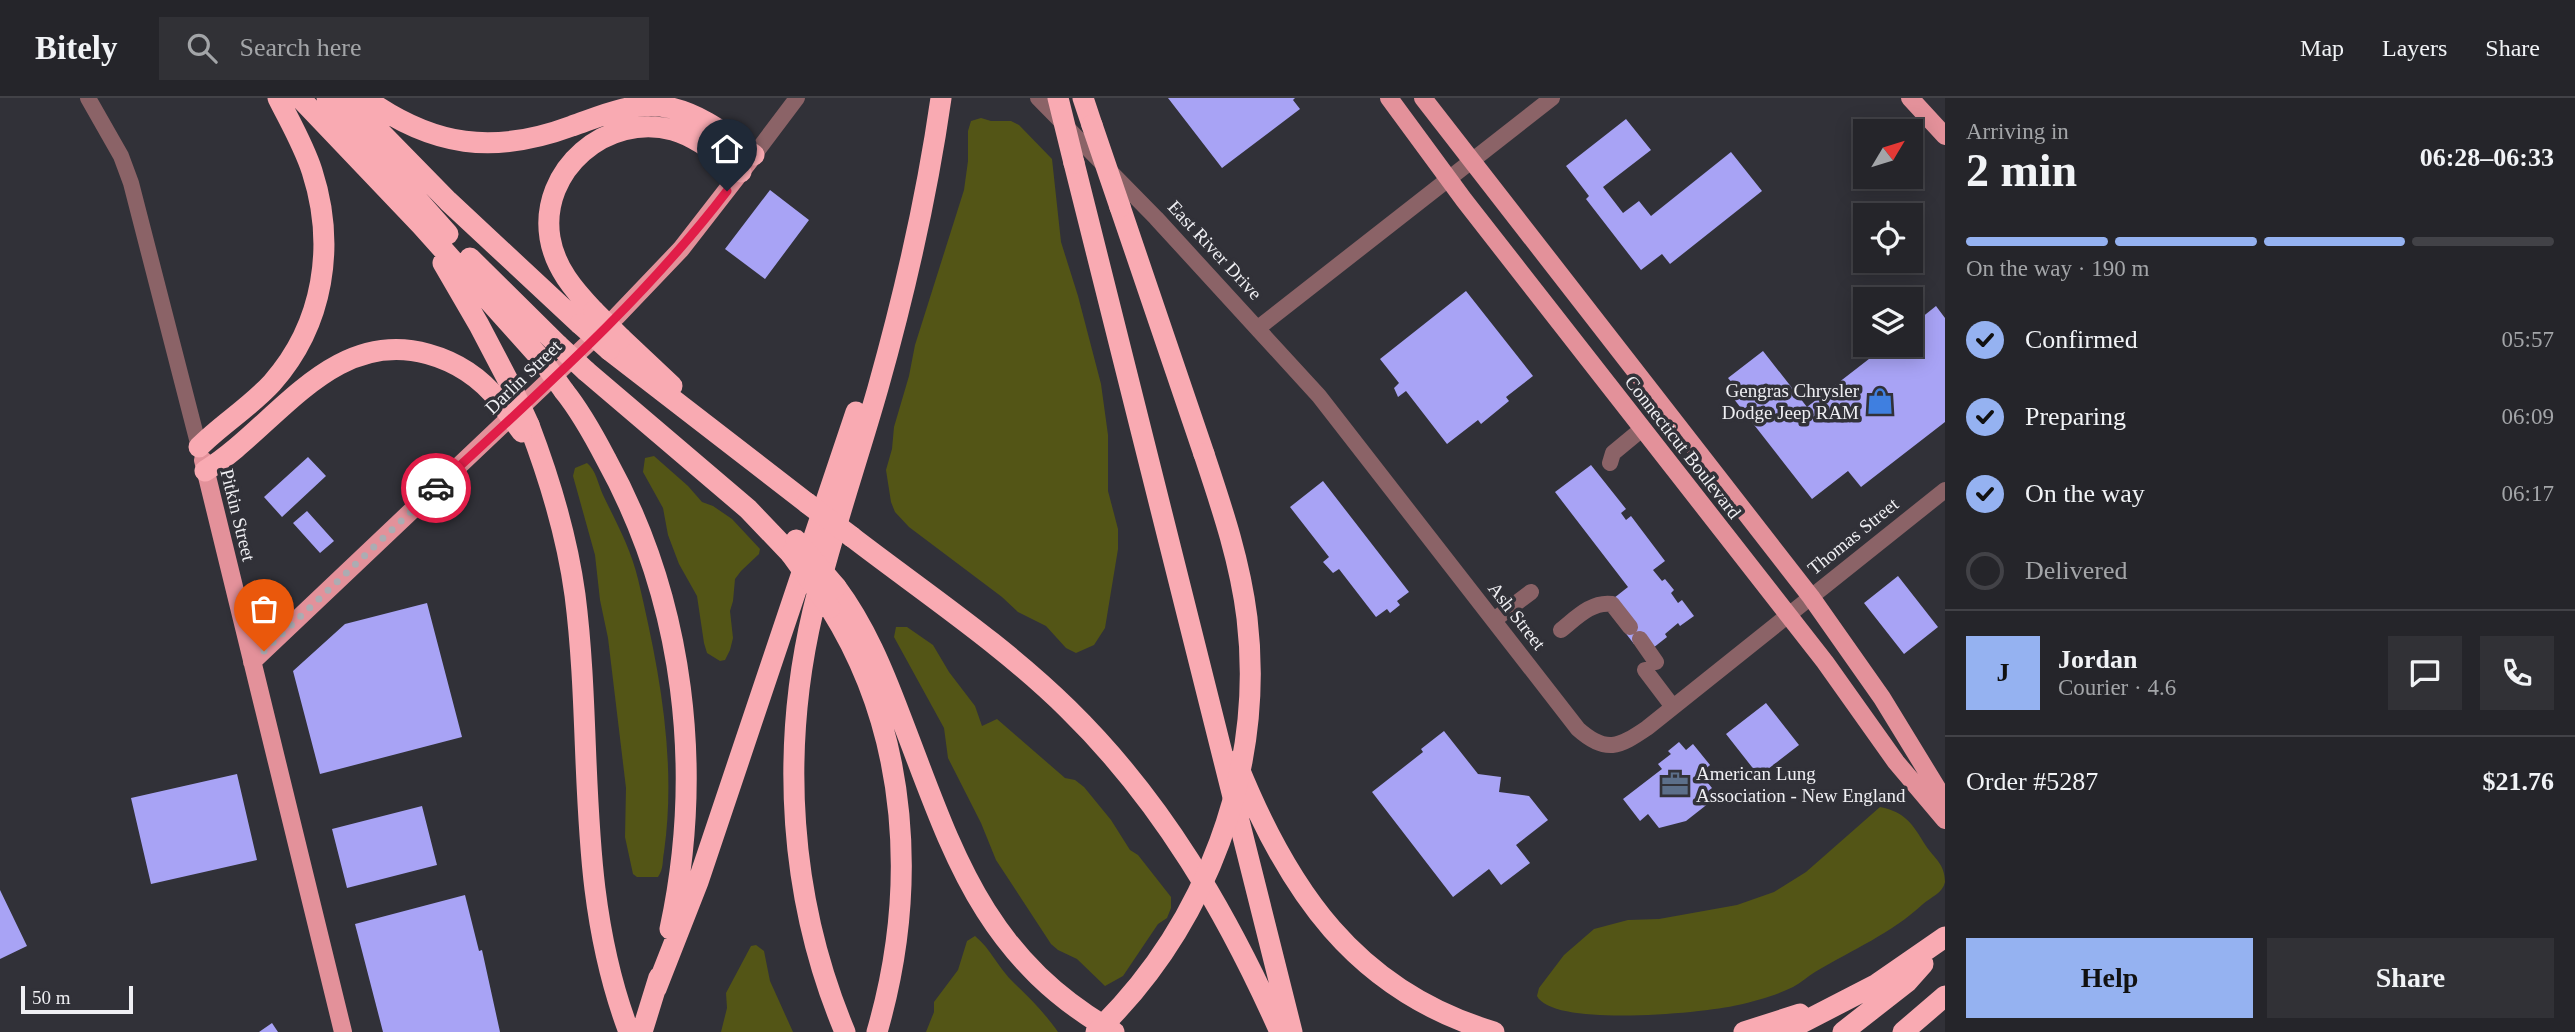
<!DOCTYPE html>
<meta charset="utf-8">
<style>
body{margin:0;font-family:Georgia,serif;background:#313136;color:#f1f3f6;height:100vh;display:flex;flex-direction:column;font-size:26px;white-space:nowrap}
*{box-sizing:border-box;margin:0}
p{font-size:23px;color:#a3a5a8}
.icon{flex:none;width:38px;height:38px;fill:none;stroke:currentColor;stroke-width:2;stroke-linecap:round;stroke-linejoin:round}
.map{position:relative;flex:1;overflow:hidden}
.side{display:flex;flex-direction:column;background:#25252a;width:630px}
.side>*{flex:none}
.needle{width:46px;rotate:52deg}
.buttons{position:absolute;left:1853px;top:21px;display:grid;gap:14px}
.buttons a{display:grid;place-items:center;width:70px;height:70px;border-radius:0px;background:#25252a;box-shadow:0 4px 18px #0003,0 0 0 2px #424247;font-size:35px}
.scale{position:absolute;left:21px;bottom:18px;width:112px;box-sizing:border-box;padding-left:7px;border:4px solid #efeff3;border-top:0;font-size:19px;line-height:24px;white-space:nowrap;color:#efeff3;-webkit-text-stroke:5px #313138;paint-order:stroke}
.pin{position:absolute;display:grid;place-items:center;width:60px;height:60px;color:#fff;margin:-72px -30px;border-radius:50% 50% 50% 0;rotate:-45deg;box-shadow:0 0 7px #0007}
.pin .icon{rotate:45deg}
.courier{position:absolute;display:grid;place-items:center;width:70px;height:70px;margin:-35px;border:5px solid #e11d48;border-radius:50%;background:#fff;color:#222;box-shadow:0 2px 9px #0007}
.summary em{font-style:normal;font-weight:600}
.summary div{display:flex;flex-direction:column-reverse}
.summary{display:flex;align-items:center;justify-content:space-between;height:119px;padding:0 21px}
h1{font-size:46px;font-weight:600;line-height:52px}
.bar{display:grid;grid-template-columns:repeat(4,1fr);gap:10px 7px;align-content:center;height:84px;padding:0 21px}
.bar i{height:9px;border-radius:5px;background:#424247}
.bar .on{background:#95b2f1}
.bar p{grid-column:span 4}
.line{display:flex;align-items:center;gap:18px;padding:0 21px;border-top:2px solid #424247}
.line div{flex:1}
.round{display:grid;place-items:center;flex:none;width:74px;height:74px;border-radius:0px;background:#313136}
ol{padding:0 21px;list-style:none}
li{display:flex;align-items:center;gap:21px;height:77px}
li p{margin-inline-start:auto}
li .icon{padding:7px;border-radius:50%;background:#95b2f1;color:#111;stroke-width:4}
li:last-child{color:#a3a5a8}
li i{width:38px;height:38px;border:4px solid #424247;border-radius:50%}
.cta{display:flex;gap:14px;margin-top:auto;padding:14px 21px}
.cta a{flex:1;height:80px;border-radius:0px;background:#95b2f1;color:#111;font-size:28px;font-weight:600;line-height:80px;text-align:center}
.cta a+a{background:#313136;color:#f1f3f6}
header{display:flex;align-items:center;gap:42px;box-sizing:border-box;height:98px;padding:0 35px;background:#25252a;border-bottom:2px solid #424247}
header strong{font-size:33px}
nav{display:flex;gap:38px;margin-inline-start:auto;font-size:24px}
.search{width:490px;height:63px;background:#313136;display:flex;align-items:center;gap:18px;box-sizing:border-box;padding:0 24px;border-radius:0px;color:#a3a5a8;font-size:26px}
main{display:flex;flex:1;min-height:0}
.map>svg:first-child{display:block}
.green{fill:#535516}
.building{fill:#a8a3f5}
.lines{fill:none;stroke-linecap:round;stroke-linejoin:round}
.minor{stroke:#8b6367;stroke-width:16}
.major{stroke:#e3919a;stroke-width:18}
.highway{stroke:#f9aab2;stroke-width:21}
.highway-bridge{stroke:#f9aab2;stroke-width:21}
.done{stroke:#acacb2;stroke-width:7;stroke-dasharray:0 12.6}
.route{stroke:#e11d48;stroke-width:9}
.labels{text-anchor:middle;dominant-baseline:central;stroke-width:7;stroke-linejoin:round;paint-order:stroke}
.street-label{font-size:19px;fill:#efeff3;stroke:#313138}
.poi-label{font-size:19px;fill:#efeff3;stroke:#313138;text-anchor:end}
</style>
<header>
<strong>Bitely</strong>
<div class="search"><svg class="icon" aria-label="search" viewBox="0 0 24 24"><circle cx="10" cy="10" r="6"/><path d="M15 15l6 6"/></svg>Search here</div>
<nav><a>Map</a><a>Layers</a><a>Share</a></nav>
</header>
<main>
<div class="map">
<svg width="1945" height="934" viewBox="0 0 1945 934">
<rect width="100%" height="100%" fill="#313138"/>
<path class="green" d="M981 20 991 23H1011L1019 27 1052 61 1061 144 1078 198 1101 286 1108 337V393L1118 431V451L1105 530 1094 547 1076 555 1066 550 1046 528 1018 514 1002 499 909 429 895 414 891 404 886 372 892 351 894 329 909 278 915 247 964 92 968 63V33L971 23Z
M654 358 688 388 702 404 713 408 732 421 760 451 759 456 741 473 735 481 733 503 730 513 733 540 730 552 725 562 720 563 707 555 704 545 697 498 679 466 668 437 663 410 643 374 645 360Z
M587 365C596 372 598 386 603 397 616 424 631 451 638 481 659 570 677 662 664 754 662 764 664 770 658 779H637L633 776 625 739 626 690 608 540 600 502 595 457 573 378 575 370Z
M896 529H907L933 547 949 574 975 608 982 628 997 621 1065 680 1075 682 1084 689 1111 722 1130 752 1138 757 1171 799V810L1167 820 1158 826 1123 878 1105 888 1077 861 1058 852 1051 846 996 762 981 725 948 660 944 630 894 539Z
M1880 709C1906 714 1913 727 1926 748 1934 760 1945 766 1945 784 1943 795 1931 799 1923 806 1892 835 1852 852 1815 874 1808 878 1801 885 1793 889 1777 897 1755 903 1738 907 1705 915 1553 930 1537 898L1539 890 1564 857 1594 831 1628 822 1659 821 1737 807 1774 794 1806 774Z
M975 838C991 851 999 871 1014 885 1032 902 1043 913 1058 934H926L934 914V904L958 872 967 843Z
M756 847 764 853 770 883 793 934H721L727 910 726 895 751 848Z"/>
<path class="building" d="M1168 0H1295L1293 2 1300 11 1222 70Z
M1626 21 1651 52 1603 89 1623 115 1639 103 1651 118 1731 54 1762 93 1670 166 1662 156 1641 172 1586 101 1589 98 1566 68Z
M770 92 809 122 765 181 725 151Z
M1466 193 1533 278 1506 299 1509 303 1481 326 1478 322 1447 346 1406 293 1398 299 1394 290 1399 285 1380 261Z
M1936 208 1945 220V324L1861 389 1848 373 1812 401 1730 296 1737 291 1728 280 1763 253 1807 309 1887 247H1911V228Z
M308 359 326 378 282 419 264 399Z
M1591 367 1626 411 1621 415 1626 422 1631 418 1665 463 1653 472 1662 483 1665 481 1674 492 1671 495 1678 505 1682 502 1694 518 1680 528 1678 525 1665 536 1667 539 1653 550 1644 538 1634 546 1624 533 1614 500 1628 489 1555 394Z
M1323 383 1409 494 1397 503 1400 507 1390 515 1387 511 1376 519 1339 471 1333 475 1323 464 1329 459 1290 409Z
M307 413 334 443 320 455 293 425Z
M1898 478 1938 529 1904 556 1864 505Z
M427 505 462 639 320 676 293 573 345 526Z
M1766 605 1799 647 1759 678 1726 636Z
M1444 633 1478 676 1501 679 1499 694 1529 698 1548 722 1516 747 1530 765 1501 787 1489 771 1453 799 1372 694 1423 654 1421 651Z
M1679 644 1686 652 1693 646 1710 667 1696 679 1699 682 1703 679 1712 690 1708 693 1714 701 1686 723 1659 730 1648 716 1640 723 1623 701 1662 671 1658 666 1671 656 1668 653Z
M237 676 257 762 151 786 131 700Z
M422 708 437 767 347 790 332 731Z
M0 792 27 848 0 861Z
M465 797 479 853 482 852 500 934H383L355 826Z
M272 925 278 934H259Z"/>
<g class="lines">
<path class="minor" d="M88 0 121 58 131 85 199 349
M1038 0 1156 120 1319 298 1578 631C1606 656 1619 649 1647 630L1945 392
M754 57 797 0
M1258 230 1552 0
M1610 365 1613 355 1642 331
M1494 522 1531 494
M1561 532C1576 520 1592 503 1612 506L1630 529
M1640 541 1656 564
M1645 572 1673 609"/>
<path class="major" d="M1389 0 1464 102 1825 564 1896 664 1945 722
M1423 0 1811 499 1882 600 1945 703
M1910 0 1945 38
M203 362 343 934
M252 564 617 218 681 151 754 57"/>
<path class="highway" d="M300 0 421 127 542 262
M327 0 448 136
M347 0 448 103 580 226
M365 0C433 49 494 57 572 28 601 18 629 5 660 8 696 12 726 36 754 57
M1083 0 1092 27
M1074 65 1292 934
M1120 109 1204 356
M470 160 558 247
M443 165 479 227 512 290
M594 213C574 192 555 170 550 140 539 72 607 14 673 32 698 39 720 59 741 74
M621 240 672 288
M609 252 807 405
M586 273 748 411 791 456
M564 293C581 314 594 338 606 361 685 504 704 673 670 831
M529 327C550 382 567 438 575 497 594 646 574 789 629 934
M199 349C222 326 250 309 272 285 324 226 336 147 312 73 304 48 290 24 278 0
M205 373C276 329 331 229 428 256 457 264 480 279 499 303
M852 439C925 495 1003 547 1068 611 1162 703 1227 815 1280 934
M836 489C865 528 883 572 900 617 952 751 980 857 1114 934
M830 510C910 637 918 792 877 934
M1236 663C1287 791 1355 893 1494 934
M656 891 698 784 856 314
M642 934 659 879
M845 934C789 801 780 653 813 513 831 438 857 364 878 290 905 194 927 98 941 0
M1744 934 1800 916
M1784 934 1877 886 1945 839
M1843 934 1907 884 1923 866
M1903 934 1945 898"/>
<path class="highway-bridge" d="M1058 0 1074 65
M1092 27 1120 109
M594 213 621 240
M580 226 609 252
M558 247 586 273
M542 262 564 293
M512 290 529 327
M499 303 522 334
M807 405 852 439
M796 442 836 489
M791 456 830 510
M1096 934C1206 828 1265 672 1247 520 1240 463 1222 410 1204 356"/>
</g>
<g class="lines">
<path class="done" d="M264 553 436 390"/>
<path class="route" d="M436 390C537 296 643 203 727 93"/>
</g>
<defs>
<symbol id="shop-bare" viewBox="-9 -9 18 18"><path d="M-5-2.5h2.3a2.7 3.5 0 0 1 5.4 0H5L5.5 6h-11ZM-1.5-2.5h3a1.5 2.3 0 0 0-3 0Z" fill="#3f7fe0" stroke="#313138" stroke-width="2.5" paint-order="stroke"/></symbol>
<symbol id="office-bare" viewBox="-9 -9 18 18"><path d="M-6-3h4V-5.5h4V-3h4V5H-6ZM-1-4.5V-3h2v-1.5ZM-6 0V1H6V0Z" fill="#5c6f8a" stroke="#313138" stroke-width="2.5" paint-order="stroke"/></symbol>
</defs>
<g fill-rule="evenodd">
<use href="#shop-bare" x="1861" y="284" width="38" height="38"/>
<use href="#office-bare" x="1656" y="667" width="38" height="38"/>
</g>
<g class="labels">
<g class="street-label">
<text transform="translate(1215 152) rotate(47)">East River Drive</text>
<text transform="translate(523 279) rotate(-44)">Darlin Street</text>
<text transform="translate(1683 349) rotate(52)">Connecticut Boulevard</text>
<text transform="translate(238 417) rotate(76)">Pitkin Street</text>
<text transform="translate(1853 438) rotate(-39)">Thomas Street</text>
<text transform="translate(1517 518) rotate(52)">Ash Street</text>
</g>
<g class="poi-label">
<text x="1859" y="292">Gengras Chrysler<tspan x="1859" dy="22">Dodge Jeep RAM</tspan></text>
<text x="1696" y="675" text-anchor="start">American Lung<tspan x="1696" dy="22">Association - New England</tspan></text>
</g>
</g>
</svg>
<div class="buttons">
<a><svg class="needle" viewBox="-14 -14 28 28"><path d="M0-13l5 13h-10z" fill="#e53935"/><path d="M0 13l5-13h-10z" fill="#a3a5a8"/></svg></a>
<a><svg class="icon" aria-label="locate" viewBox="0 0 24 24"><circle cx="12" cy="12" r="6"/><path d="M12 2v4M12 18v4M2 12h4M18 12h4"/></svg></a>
<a><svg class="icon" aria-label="layers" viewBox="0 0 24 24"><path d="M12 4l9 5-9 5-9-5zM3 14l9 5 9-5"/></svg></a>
</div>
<div class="scale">50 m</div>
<div class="pin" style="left:264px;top:553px;background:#ea580c"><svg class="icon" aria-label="bag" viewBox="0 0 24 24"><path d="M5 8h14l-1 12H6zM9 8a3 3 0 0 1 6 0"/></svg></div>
<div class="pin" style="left:727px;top:93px;background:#1f2937"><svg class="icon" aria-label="home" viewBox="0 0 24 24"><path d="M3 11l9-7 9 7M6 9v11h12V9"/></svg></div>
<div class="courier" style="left:436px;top:390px"><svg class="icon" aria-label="car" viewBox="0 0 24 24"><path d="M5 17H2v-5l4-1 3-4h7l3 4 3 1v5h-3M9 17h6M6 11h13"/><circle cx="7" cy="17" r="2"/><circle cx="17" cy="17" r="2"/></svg></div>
</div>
<section class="side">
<div class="summary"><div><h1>2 min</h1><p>Arriving in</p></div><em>06:28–06:33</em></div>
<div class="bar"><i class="on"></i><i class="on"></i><i class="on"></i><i></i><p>On the way · 190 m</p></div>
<ol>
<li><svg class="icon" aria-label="check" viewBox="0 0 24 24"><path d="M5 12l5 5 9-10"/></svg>Confirmed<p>05:57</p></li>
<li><svg class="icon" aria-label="check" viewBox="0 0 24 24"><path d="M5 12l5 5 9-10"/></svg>Preparing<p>06:09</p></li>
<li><svg class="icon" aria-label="check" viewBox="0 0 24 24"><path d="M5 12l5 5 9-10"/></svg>On the way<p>06:17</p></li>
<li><i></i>Delivered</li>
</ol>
<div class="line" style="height:126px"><b class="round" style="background:#95b2f1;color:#111">J</b><div><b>Jordan</b><p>Courier · 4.6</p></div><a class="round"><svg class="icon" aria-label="chat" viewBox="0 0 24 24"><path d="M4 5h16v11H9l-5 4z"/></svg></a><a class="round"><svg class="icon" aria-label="phone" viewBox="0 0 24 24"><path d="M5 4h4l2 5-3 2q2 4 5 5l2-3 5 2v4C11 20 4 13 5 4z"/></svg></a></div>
<div class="line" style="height:91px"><div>Order #5287</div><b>$21.76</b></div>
<div class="cta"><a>Help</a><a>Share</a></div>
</section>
</main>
